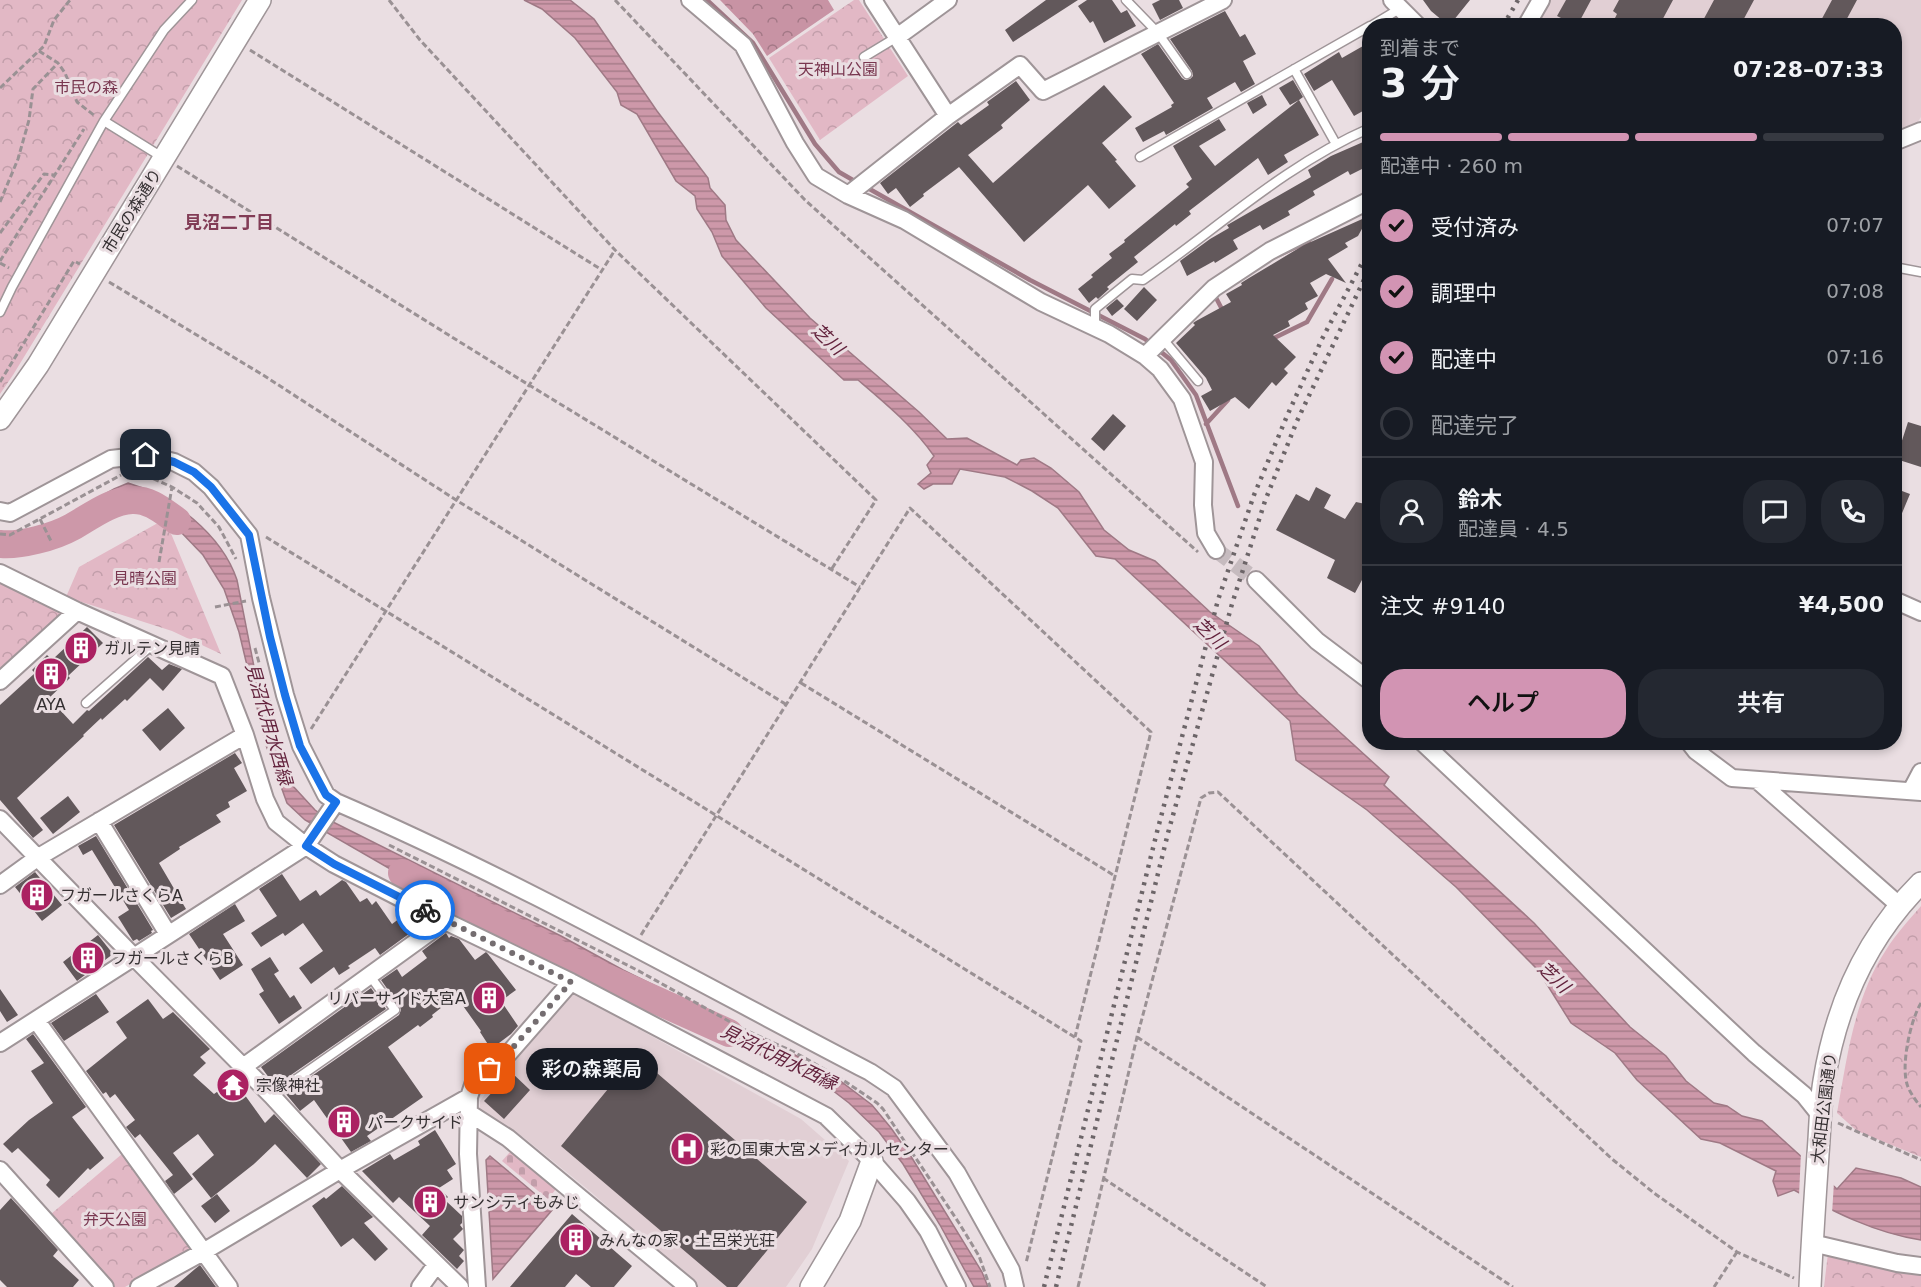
<!DOCTYPE html>
<html lang="ja">
<meta charset="utf-8">
<style>
body{margin:0;font-family:"DejaVu Sans","Noto Sans JP",sans-serif;background:#242831;color:#f1f3f6;height:100vh;display:flex;flex-direction:column;font-size:22px;white-space:nowrap}
*{box-sizing:border-box;margin:0}
p{font-size:20px;color:#9ea1a6}
.icon{flex:none;width:33px;height:33px;fill:none;stroke:currentColor;stroke-width:2;stroke-linecap:round;stroke-linejoin:round}
.map{position:relative;flex:1;overflow:hidden}
.sheet{position:absolute;left:1362px;top:18px;width:540px;height:732px;display:flex;flex-direction:column;background:#171b24;border-radius:24px;box-shadow:0 3px 9px #0003}
.sheet>*{flex:none}
.pin{position:absolute;display:grid;place-items:center;width:51px;height:51px;color:#fff;margin:-26px;border-radius:12px;box-shadow:0 3px 9px #0006}
.courier{position:absolute;display:grid;place-items:center;width:60px;height:60px;margin:-30px;border:4px solid #1a73e8;border-radius:50%;background:#fff;color:#222;box-shadow:0 2px 8px #0007}
.bubble{position:absolute;height:42px;border-radius:21px;background:#171b24;box-shadow:0 3px 9px #0003;font-size:20px;font-weight:600;line-height:42px;text-align:center}
.headline em{font-style:normal;font-weight:600}
.headline div{display:flex;flex-direction:column-reverse}
.headline{display:flex;align-items:center;justify-content:space-between;height:102px;padding:0 18px}
h1{font-size:39px;font-weight:600;line-height:45px}
.bar{display:grid;grid-template-columns:repeat(4,1fr);gap:9px 6px;align-content:center;height:72px;padding:0 18px}
.bar i{height:8px;border-radius:4px;background:#363941}
.bar .current{background:#d294b3}
.bar p{grid-column:span 4}
.line{display:flex;align-items:center;gap:15px;padding:0 18px;border-top:2px solid #363941}
.line div{flex:1}
.round{display:grid;place-items:center;flex:none;width:63px;height:63px;border-radius:24px;background:#242831}
ol{padding:0 18px;list-style:none}
li{display:flex;align-items:center;gap:18px;height:66px}
li p{margin-inline-start:auto}
li .icon{padding:6px;border-radius:50%;background:#d294b3;color:#111;stroke-width:4}
li:last-child{color:#9ea1a6}
li i{width:33px;height:33px;border:3px solid #363941;border-radius:50%}
.button{display:flex;gap:12px;margin-top:auto;padding:12px 18px}
.button a{flex:1;height:69px;border-radius:24px;background:#d294b3;color:#111;font-size:24px;font-weight:600;line-height:69px;text-align:center}
.button a+a{background:#242831;color:#f1f3f6}
.map>svg:first-child{display:block}
.built{fill:#e1cfd4}
.forest{fill:url(#forest-crowns)}
.cemetery{fill:url(#cemetery-stones)}
.park{fill:url(#park-crowns)}
.water{fill:url(#water-rules);stroke:#9f7985;stroke-width:1.5}
.pier{fill:#eadee2}
.lines{fill:none;stroke-linecap:round;stroke-linejoin:round}
.stream{stroke:#9f7985;stroke-width:4.5}
.river{stroke:#cd98a9;stroke-width:28}
.building{fill:#62585b}
.minor-tunnel{stroke:#c6bbbf;stroke-width:16;stroke-dasharray:16 8;stroke-linecap:butt}
.service-casing{stroke:#9f9598;stroke-width:11}
.minor-casing{stroke:#9f9598;stroke-width:20}
.tertiary-casing{stroke:#9f9598;stroke-width:24}
.path{stroke:#9a9194;stroke-width:3;stroke-dasharray:6 3;stroke-linecap:butt}
.service{stroke:#fff;stroke-width:8}
.minor{stroke:#fff;stroke-width:16}
.tertiary{stroke:#fff;stroke-width:21}
.rail{stroke:#6c6568;stroke-width:4.5;stroke-dasharray:3 6;stroke-linecap:butt}
.done{stroke:#746d70;stroke-width:6;stroke-dasharray:0 10.8}
.route{stroke:#1a73e8;stroke-width:8}
.labels{text-anchor:middle;dominant-baseline:central;stroke-width:6;stroke-linejoin:round;paint-order:stroke}
.park-label{font-size:16px;fill:#793750;stroke:#eadee2}
.street-label{font-size:16px;fill:#353032;stroke:#eadee2}
.poi-label{font-size:16px;fill:#353032;stroke:#eadee2;text-anchor:start}
.neighbourhood-label{font-size:18px;font-weight:bold;fill:#823c56;stroke:#eadee2}
.water-label{font-size:18px;font-style:italic;fill:#63233d;stroke:#eadee2}
</style>
<div class="map">
<svg width="1921" height="1287" viewBox="0 0 1921 1287">
<defs>
<pattern id="forest-crowns" width="20" height="18" patternUnits="userSpaceOnUse" patternTransform="scale(1.5)"><rect width="20" height="18" fill="#c893a4"/><path d="M2 6a3 3 0 1 1 6 0M12 15a3 3 0 1 1 6 0" fill="none" stroke="#a37886"/></pattern>
<pattern id="cemetery-stones" width="16" height="16" patternUnits="userSpaceOnUse" patternTransform="scale(1.5)"><rect width="16" height="16" fill="#e2b8c5"/><path d="M2 7V4a2 2 0 0 1 4 0v3zM10 15v-3a2 2 0 0 1 4 0v3z" fill="#c29eaa"/></pattern>
<pattern id="park-crowns" width="20" height="18" patternUnits="userSpaceOnUse" patternTransform="scale(1.5)"><rect width="20" height="18" fill="#e2b8c5"/><path d="M2 6a3 3 0 1 1 6 0M12 15a3 3 0 1 1 6 0" fill="none" stroke="#c29eaa"/></pattern>
<pattern id="water-rules" width="6" height="5" patternUnits="userSpaceOnUse" patternTransform="scale(1.5)"><rect width="6" height="5" fill="#cd98a9"/><path d="M0 2.5h6" fill="none" stroke="#a77c8a"/></pattern>
</defs>
<rect width="100%" height="100%" fill="#eadee2"/>
<path class="built" d="M1543 0H1921V117L1917 123 1895 130 1894 26H1529Z
M572 992 801 1119 849 1161 812 1249 786 1287H698L591 1192 523 1137 480 1113V1101L492 1084Z"/>
<path class="forest" d="M720 0H828L834 10 767 56 753 34Z"/>
<path class="cemetery" d="M511 1151 556 1189 548 1199 502 1161Z"/>
<path class="park" d="M0 0H242L13 375 0 394Z
M854 0H859L908 76 820 140 769 58Z
M165 519 221 654 172 631 66 597 79 567Z
M0 583 66 611 3 669 0 667Z
M1921 906V1157L1857 1131 1837 1113C1847 1058 1854 998 1886 950 1896 934 1909 920 1921 906Z
M122 1154 190 1245 189 1251 125 1287H115L51 1214Z
M1828 1253 1921 1271V1287H1824Z"/>
<path class="water" d="M524 0H570L594 19 657 111 708 178 710 188 725 205 726 220 736 240 810 318 919 412 947 439 967 438 1017 465 1021 460 1034 458 1051 468 1079 492 1104 530 1129 550 1155 561 1210 612 1259 646 1298 694 1389 777 1384 785 1534 923 1630 1027 1666 1056 1686 1081 1714 1103 1727 1106 1742 1116 1762 1121 1837 1189 1856 1168 1901 1178 1921 1187V1240C1875 1233 1834 1212 1794 1190L1778 1196 1773 1181 1776 1171 1720 1143 1701 1139 1637 1080 1615 1053 1571 1023 1538 970 1456 887 1367 810 1296 760 1290 721 1115 559 1096 556 1058 508 1032 491 1005 477 960 469 952 484H933L924 489 918 484 931 473 927 465 934 456C914 427 885 403 858 380H844L766 308 722 256 712 232 697 209 695 196 676 181 637 114 621 105 617 92 575 38 542 9Z
M128 483C173 496 222 535 237 580L257 682 292 785 315 810 331 821 561 936 623 970 795 1055 835 1077 872 1105 891 1128 912 1158 982 1272 988 1287H974L940 1225 903 1164 879 1132 849 1103 815 1077 763 1056 708 1030 694 1017 683 1013 681 1008 627 984 617 977 590 967 591 963 577 959 551 945 449 895 425 889 305 820 287 803 266 745 239 632 224 589 203 555 179 530 135 496 103 510 71 530 35 541 0 548V537L40 531 114 489Z
M490 1156 553 1209 493 1279 486 1160Z"/>
<path class="pier" d="M1801 1152 1834 1182 1832 1214 1799 1196Z"/>
<g class="lines">
<path class="stream" d="M707 0 753 43 815 144 839 172 858 183
M866 187 1030 280 1145 339 1171 360 1196 395 1238 506
M1279 255 1309 241
M1214 294 1224 313
M1270 340 1307 322 1332 279
M1206 424 1228 400"/>
<path class="river" d="M0 544C20 546 54 537 72 527 90 517 110 501 132 500 150 499 164 512 177 521
M402 873 589 970 729 1033"/>
</g>
<path class="building" d="M1046 0H1078L1013 42 1005 30Z
M1087 0H1112L1121 13 1127 10 1128 12 1136 26 1104 43 1093 21 1090 23 1078 6Z
M1160 0H1179L1183 8 1160 20 1152 4Z
M1423 0H1470L1449 26 1431 11Z
M1566 0H1591L1577 26 1557 16Z
M1619 0H1673L1659 26H1611L1617 14 1613 11Z
M1714 0H1754L1740 26H1700Z
M1832 0H1857L1843 26H1818Z
M1225 11 1240 37 1245 34 1256 54 1243 61 1255 84 1241 92 1235 82 1207 98 1213 108 1166 135 1164 131 1143 142 1135 128 1172 107 1171 105 1174 103 1141 54 1158 44 1182 78 1185 80 1190 79 1193 76 1192 71 1170 39Z
M1370 42V107L1354 116 1332 80 1314 91 1304 74 1339 52 1342 58Z
M1293 80 1303 97 1299 100 1319 135 1284 155 1288 162 1268 175 1258 158 1189 211 1191 214 1176 226 1175 224 1134 257 1138 262 1107 287 1109 289 1098 299 1096 297 1089 303 1078 289 1093 277 1091 275 1112 258 1109 254 1125 242 1124 240 1189 187 1186 184 1192 179 1173 146 1219 119 1226 130 1199 146 1215 166 1299 100 1290 105 1279 88Z
M1016 81 1030 100 1001 125 1003 128 968 155 993 183 1104 85 1132 117 1102 143 1117 160 1115 161 1136 186 1109 209 1088 185 1024 242 959 167 923 194 924 196 910 207 896 188 888 194 880 183 958 122 961 125 989 105 987 102Z
M1262 95 1267 105 1253 114 1247 103Z
M1370 139V165L1350 175 1348 171 1313 191 1315 195 1288 211 1290 215 1263 230 1260 225 1233 240 1238 249 1215 263 1214 261 1187 276 1180 261 1210 239 1229 228 1227 225 1229 224 1311 177 1308 170 1331 156Z
M1369 216 1358 236 1345 243 1348 247 1328 259 1346 283 1326 274 1310 283 1318 296 1305 303 1308 309 1288 321 1290 326 1273 335 1296 357 1284 369 1288 373 1276 386 1272 382 1249 409 1235 397 1210 411 1201 396 1212 390 1206 378 1176 343 1195 325 1193 323 1196 321 1231 302 1226 294 1242 285 1241 283 1249 278 1304 245Z
M1144 287 1157 300 1137 321 1124 309Z
M1117 299 1124 306 1112 316 1106 308Z
M1113 414 1126 426 1104 451 1091 439Z
M1908 422 1921 426V467L1896 459Z
M1316 487 1331 495 1324 508 1345 519 1356 502 1370 505V565L1355 593 1327 578 1335 560 1276 530 1296 494 1309 501Z
M1894 488 1910 494 1895 530H1894Z
M87 627 103 643 68 676 70 678 49 698 73 724 87 710 89 711 148 657 162 670 169 664 182 669 163 691 150 678 127 701 125 699 102 720 101 718 83 735 84 736 17 798 43 830 33 838 0 800V705L35 673 32 670 47 655 52 660Z
M168 708 185 728 160 751 142 730Z
M235 753 242 763 234 768 247 791 228 802 230 807 216 815 221 822 179 847 180 849 159 863 186 909 171 918 114 825Z
M68 796 80 812 53 834 40 818Z
M96 836 153 930 151 931 152 933 139 941 137 939 133 941 118 917 129 910 92 850 83 855 78 846Z
M35 872 62 905 42 921 15 887Z
M282 874 300 901 316 890 320 896 342 880 346 882 360 902 367 898 372 905 376 901 392 924 407 913 417 928 380 955 375 948 348 966 350 968 339 975 334 967 311 984 299 968 323 951 303 923 285 936 283 933 261 947 251 933 277 916 259 889Z
M235 904 245 921 223 934 243 965 220 980 189 934Z
M446 933 449 938 451 936 459 939 475 960 486 952 488 954 516 990 501 1001 518 1026 511 1034 491 1049 480 1032 481 1031 456 996 432 1015 433 1017 420 1027 418 1025 388 1047 423 1097 367 1136 371 1141 351 1152 314 1100 300 1111 286 1094 399 1015 401 1010 400 1007 381 980 397 969 402 977 427 958 422 951Z
M98 935 113 954 77 981 63 962Z
M270 957 279 971 274 974 290 998 294 995 302 1008 279 1024 259 994 264 991 251 969Z
M371 988 386 1009 278 1084 275 1080 273 1082 270 1079 261 1067Z
M0 989 18 1015 7 1022 0 1011Z
M96 994 109 1012 64 1041 51 1023Z
M148 999 163 1019 173 1012 210 1049 200 1057 206 1063 193 1075 214 1094 234 1080 265 1123 274 1114 321 1164 307 1178 275 1144 254 1164 211 1198 192 1174 214 1155 198 1134 173 1153 193 1179 174 1194 165 1181 173 1175 140 1134 135 1138 126 1127 135 1120 115 1094 110 1098 106 1092 103 1094 86 1071 127 1038 116 1022Z
M33 1034 86 1107 72 1117 104 1158 90 1170 88 1168 59 1198 46 1185 50 1180 18 1148 12 1153 3 1144 29 1120 53 1103 31 1071 44 1063 26 1039Z
M636 1055 807 1202 737 1287H727L561 1146Z
M511 1072 530 1090 504 1119 484 1101Z
M435 1130 456 1164 447 1170 453 1179 439 1188 448 1197 445 1200 462 1216V1223L460 1225 463 1229 453 1239 464 1250 459 1256 464 1261 457 1269 422 1235 430 1226 399 1197 393 1203 362 1171 390 1154 394 1160 420 1145 418 1141Z
M342 1186 373 1217 364 1223 388 1249 375 1261 353 1238 341 1247 312 1206 324 1197 326 1199Z
M217 1194 230 1211 215 1223 201 1206Z
M11 1198 58 1250 53 1256 79 1280 73 1287H7L0 1280V1210Z
M572 1214 632 1266 614 1287H591L576 1274 565 1287H510Z
M200 1265 216 1287H174L195 1269Z"/>
<g class="lines">
<path class="minor-tunnel" d="M1216 550 1256 580"/>
<defs>
<path id="service" d="M1126 0 1158 33 1187 74
M1371 26 1401 8
M864 57 897 37
M1294 69 1336 144
M104 121 162 157
M1140 157 1370 26
M1894 267 1921 272
M0 312 12 287 104 121 164 30 192 0
M1095 327V309L1132 279 1143 280C1218 228 1285 165 1370 128
M1162 338 1198 381
M86 703 152 645
M272 1096 395 1010 370 976"/>
<path id="minor" d="M690 0 743 45 795 143 816 176 848 195 904 220 1041 302 1109 334 1145 356 1160 369 1182 399 1204 462 1203 505 1206 533 1216 550
M873 0 948 116
M1392 0 1418 26
M1526 26 1541 0
M897 37 948 0
M1894 142 1921 131
M848 195 948 116 1020 65 1043 91 1223 0
M1145 356 1214 288 1270 251 1370 200
M0 511 10 513 111 459 146 455 174 462 194 472 211 487 249 535 261 598 285 695 301 746 326 795 336 802C519 881 693 980 870 1072L894 1088 957 1173 1011 1270 1015 1287
M0 573 77 611 222 676 245 735 265 799 276 822 306 846 334 864 445 921 571 982 509 1053 474 1082 469 1097 468 1154 477 1287
M1256 580 1317 641 1370 681
M1894 600 1921 612
M0 681 77 611
M1422 742 1754 1053 1804 1095 1820 1115
M1689 742 1696 751 1732 778 1921 792
M1757 780 1900 906
M1911 791 1921 772
M0 819 134 957 306 846 336 802
M99 821 168 934
M0 885 37 858 245 735
M571 982 826 1116 872 1161 907 1201 928 1231 957 1287
M36 1020 229 1287
M0 1043 134 957 272 1096 340 1170 460 1287
M243 1067 445 921
M469 1113 508 1138 688 1287
M0 1170 105 1287
M1812 1243 1897 1263 1921 1266
M139 1287 203 1252 340 1170 469 1097
M420 1287 436 1265"/>
<path id="tertiary" d="M0 419 38 365 260 0
M811 1287 850 1221 872 1161
M1810 1287C1812 1243 1815 1198 1818 1154 1820 1130 1820 1105 1824 1081 1836 1006 1867 937 1921 883"/>
</defs>
<use href="#service" class="service-casing"/>
<use href="#minor" class="minor-casing"/>
<use href="#tertiary" class="tertiary-casing"/>
<path class="path" d="M389 0 420 40 615 250 876 500 831 570
M615 0 805 200 1198 552
M250 50 602 270
M39 51 58 63 65 73 77 102 95 116
M0 88 44 46 54 20 70 0
M177 166 529 385 860 587
M0 202 18 159 29 120 33 89 58 63
M0 233 44 174 55 175
M0 261 84 129
M0 263 9 268
M109 282 263 375 456 500 787 705
M0 382 74 261 80 264
M127 475H145L172 487 197 503 219 527 236 559
M40 519 52 543
M0 534 10 535 121 475
M266 537 1081 1041 1026 1263
M159 562 172 487
M215 607 246 601
M255 648 275 722
M801 683 1115 876
M311 729 615 250
M389 845 637 970 743 1029 794 1052 840 1078 877 1103 883 1109 959 1223 979 1256 990 1287
M641 935 910 508 1151 732 1075 1037
M1921 1003C1910 1021 1900 1068 1908 1087 1911 1094 1916 1101 1921 1107
M1137 1037 1513 1287
M1838 1123 1921 1160
M1103 1178 1267 1287
M1078 1287 1137 1037 1201 798 1209 793 1218 792 1612 1159 1654 1193 1737 1252 1794 1278
M1714 1287 1737 1252"/>
<use href="#service" class="service"/>
<use href="#minor" class="minor"/>
<use href="#tertiary" class="tertiary"/>
<path class="rail" d="M1503 26 1518 0
M1044 1287 1157 832 1218 600 1254 495 1287 416 1322 339 1370 248
M1056 1287 1168 833 1232 604 1265 501 1297 421 1370 267"/>
</g>
<g class="lines">
<path class="done" d="M425 910 571 982 508 1053 490 1069"/>
<path class="route" d="M146 455 174 462 194 472 211 487 249 535 270 637 285 695 300 746 326 795 336 802 306 846 334 864 425 910"/>
</g>
<defs>
<symbol id="building-disc" viewBox="-11 -11 22 22"><circle r="9.5" fill="#ab2162" stroke="#eadee2"/><path d="M-4-6H4V6H1V3H-1V6H-4ZM-2.5-4.3h1.7v1.8h-1.7ZM.8-4.3h1.7v1.8H.8ZM-2.5-1h1.7V.8h-1.7ZM.8-1h1.7V.8H.8Z" fill="#fff"/></symbol>
<symbol id="temple-disc" viewBox="-11 -11 22 22"><circle r="9.5" fill="#ab2162" stroke="#eadee2"/><path d="M0-6L5-2H3V0L6.5 2.5H4V6H1.5V3h-3V6H-4V2.5H-6.5L-3 0V-2H-5Z" fill="#fff"/></symbol>
<symbol id="hospital-disc" viewBox="-11 -11 22 22"><circle r="9.5" fill="#ab2162" stroke="#eadee2"/><path d="M-5-5h3v3.5h4V-5h3V5h-3V1.5h-4V5h-3Z" fill="#fff"/></symbol>
</defs>
<g fill-rule="evenodd">
<use href="#building-disc" x="62" y="629" width="38" height="38"/>
<use href="#building-disc" x="32" y="655" width="38" height="38"/>
<use href="#building-disc" x="18" y="876" width="38" height="38"/>
<use href="#building-disc" x="69" y="939" width="38" height="38"/>
<use href="#building-disc" x="470" y="979" width="38" height="38"/>
<use href="#temple-disc" x="214" y="1066" width="38" height="38"/>
<use href="#building-disc" x="325" y="1103" width="38" height="38"/>
<use href="#hospital-disc" x="668" y="1130" width="38" height="38"/>
<use href="#building-disc" x="411" y="1183" width="38" height="38"/>
<use href="#building-disc" x="557" y="1221" width="38" height="38"/>
</g>
<g class="labels">
<g class="park-label">
<text x="838" y="69">天神山公園</text>
<text x="86" y="87">市民の森</text>
<text x="145" y="578">見晴公園</text>
<text x="115" y="1219">弁天公園</text>
</g>
<g class="street-label">
<text transform="translate(132 211) rotate(-58)">市民の森通り</text>
<text transform="translate(1824 1108) rotate(-83)">大和田公園通り</text>
</g>
<g class="poi-label">
<text x="104" y="648">ガルテン見晴</text>
<text x="51" y="704" text-anchor="middle">AYA</text>
<text x="60" y="895">フガールさくらA</text>
<text x="111" y="958">フガールさくらB</text>
<text x="466" y="998" text-anchor="end">リバーサイド大宮A</text>
<text x="256" y="1085">宗像神社</text>
<text x="367" y="1122">パークサイド</text>
<text x="710" y="1149">彩の国東大宮メディカルセンター</text>
<text x="453" y="1202">サンシティもみじ</text>
<text x="599" y="1240">みんなの家・土呂栄光荘</text>
</g>
<g class="neighbourhood-label">
<text x="229" y="222">見沼二丁目</text>
</g>
<g class="water-label">
<text transform="translate(828 339) rotate(43)">芝川</text>
<text transform="translate(1210 633) rotate(44)">芝川</text>
<text transform="translate(269 724) rotate(74)">見沼代用水西緑</text>
<text transform="translate(1554 977) rotate(43)">芝川</text>
<text transform="translate(779 1057) rotate(26)">見沼代用水西縁</text>
</g>
</g>
</svg>
<div class="pin" style="left:490px;top:1069px;background:#ea580c"><svg class="icon" aria-label="bag" viewBox="0 0 24 24"><path d="M5 8h14l-1 12H6zM9 8a3 3 0 0 1 6 0"/></svg></div>
<div class="pin" style="left:146px;top:455px;background:#1f2937"><svg class="icon" aria-label="home" viewBox="0 0 24 24"><path d="M3 11l9-7 9 7M6 9v11h12V9"/></svg></div>
<div class="courier" style="left:425px;top:910px"><svg class="icon" aria-label="bike" viewBox="0 0 24 24"><circle cx="6" cy="16" r="4"/><circle cx="18" cy="16" r="4"/><path d="M6 16l4-8h5l3 8M10 8l3 8H6M13 5h3"/></svg></div>
<div class="bubble" style="left:526px;top:1048px;width:132px">彩の森薬局</div>
<section class="sheet">
<div class="headline"><div><h1>3 分</h1><p>到着まで</p></div><em>07:28–07:33</em></div>
<div class="bar"><i class="current"></i><i class="current"></i><i class="current"></i><i></i><p>配達中 · 260 m</p></div>
<ol>
<li><svg class="icon" aria-label="check" viewBox="0 0 24 24"><path d="M5 12l5 5 9-10"/></svg>受付済み<p>07:07</p></li>
<li><svg class="icon" aria-label="check" viewBox="0 0 24 24"><path d="M5 12l5 5 9-10"/></svg>調理中<p>07:08</p></li>
<li><svg class="icon" aria-label="check" viewBox="0 0 24 24"><path d="M5 12l5 5 9-10"/></svg>配達中<p>07:16</p></li>
<li><i></i>配達完了</li>
</ol>
<div class="line" style="height:108px"><a class="round"><svg class="icon" aria-label="person" viewBox="0 0 24 24"><circle cx="12" cy="8" r="4"/><path d="M4 21q1-7 8-7t8 7"/></svg></a><div><b>鈴木</b><p>配達員 · 4.5</p></div><a class="round"><svg class="icon" aria-label="chat" viewBox="0 0 24 24"><path d="M4 5h16v11H9l-5 4z"/></svg></a><a class="round"><svg class="icon" aria-label="phone" viewBox="0 0 24 24"><path d="M5 4h4l2 5-3 2q2 4 5 5l2-3 5 2v4C11 20 4 13 5 4z"/></svg></a></div>
<div class="line" style="height:78px"><div>注文 #9140</div><b>¥4,500</b></div>
<div class="button"><a>ヘルプ</a><a>共有</a></div>
</section>
</div>
